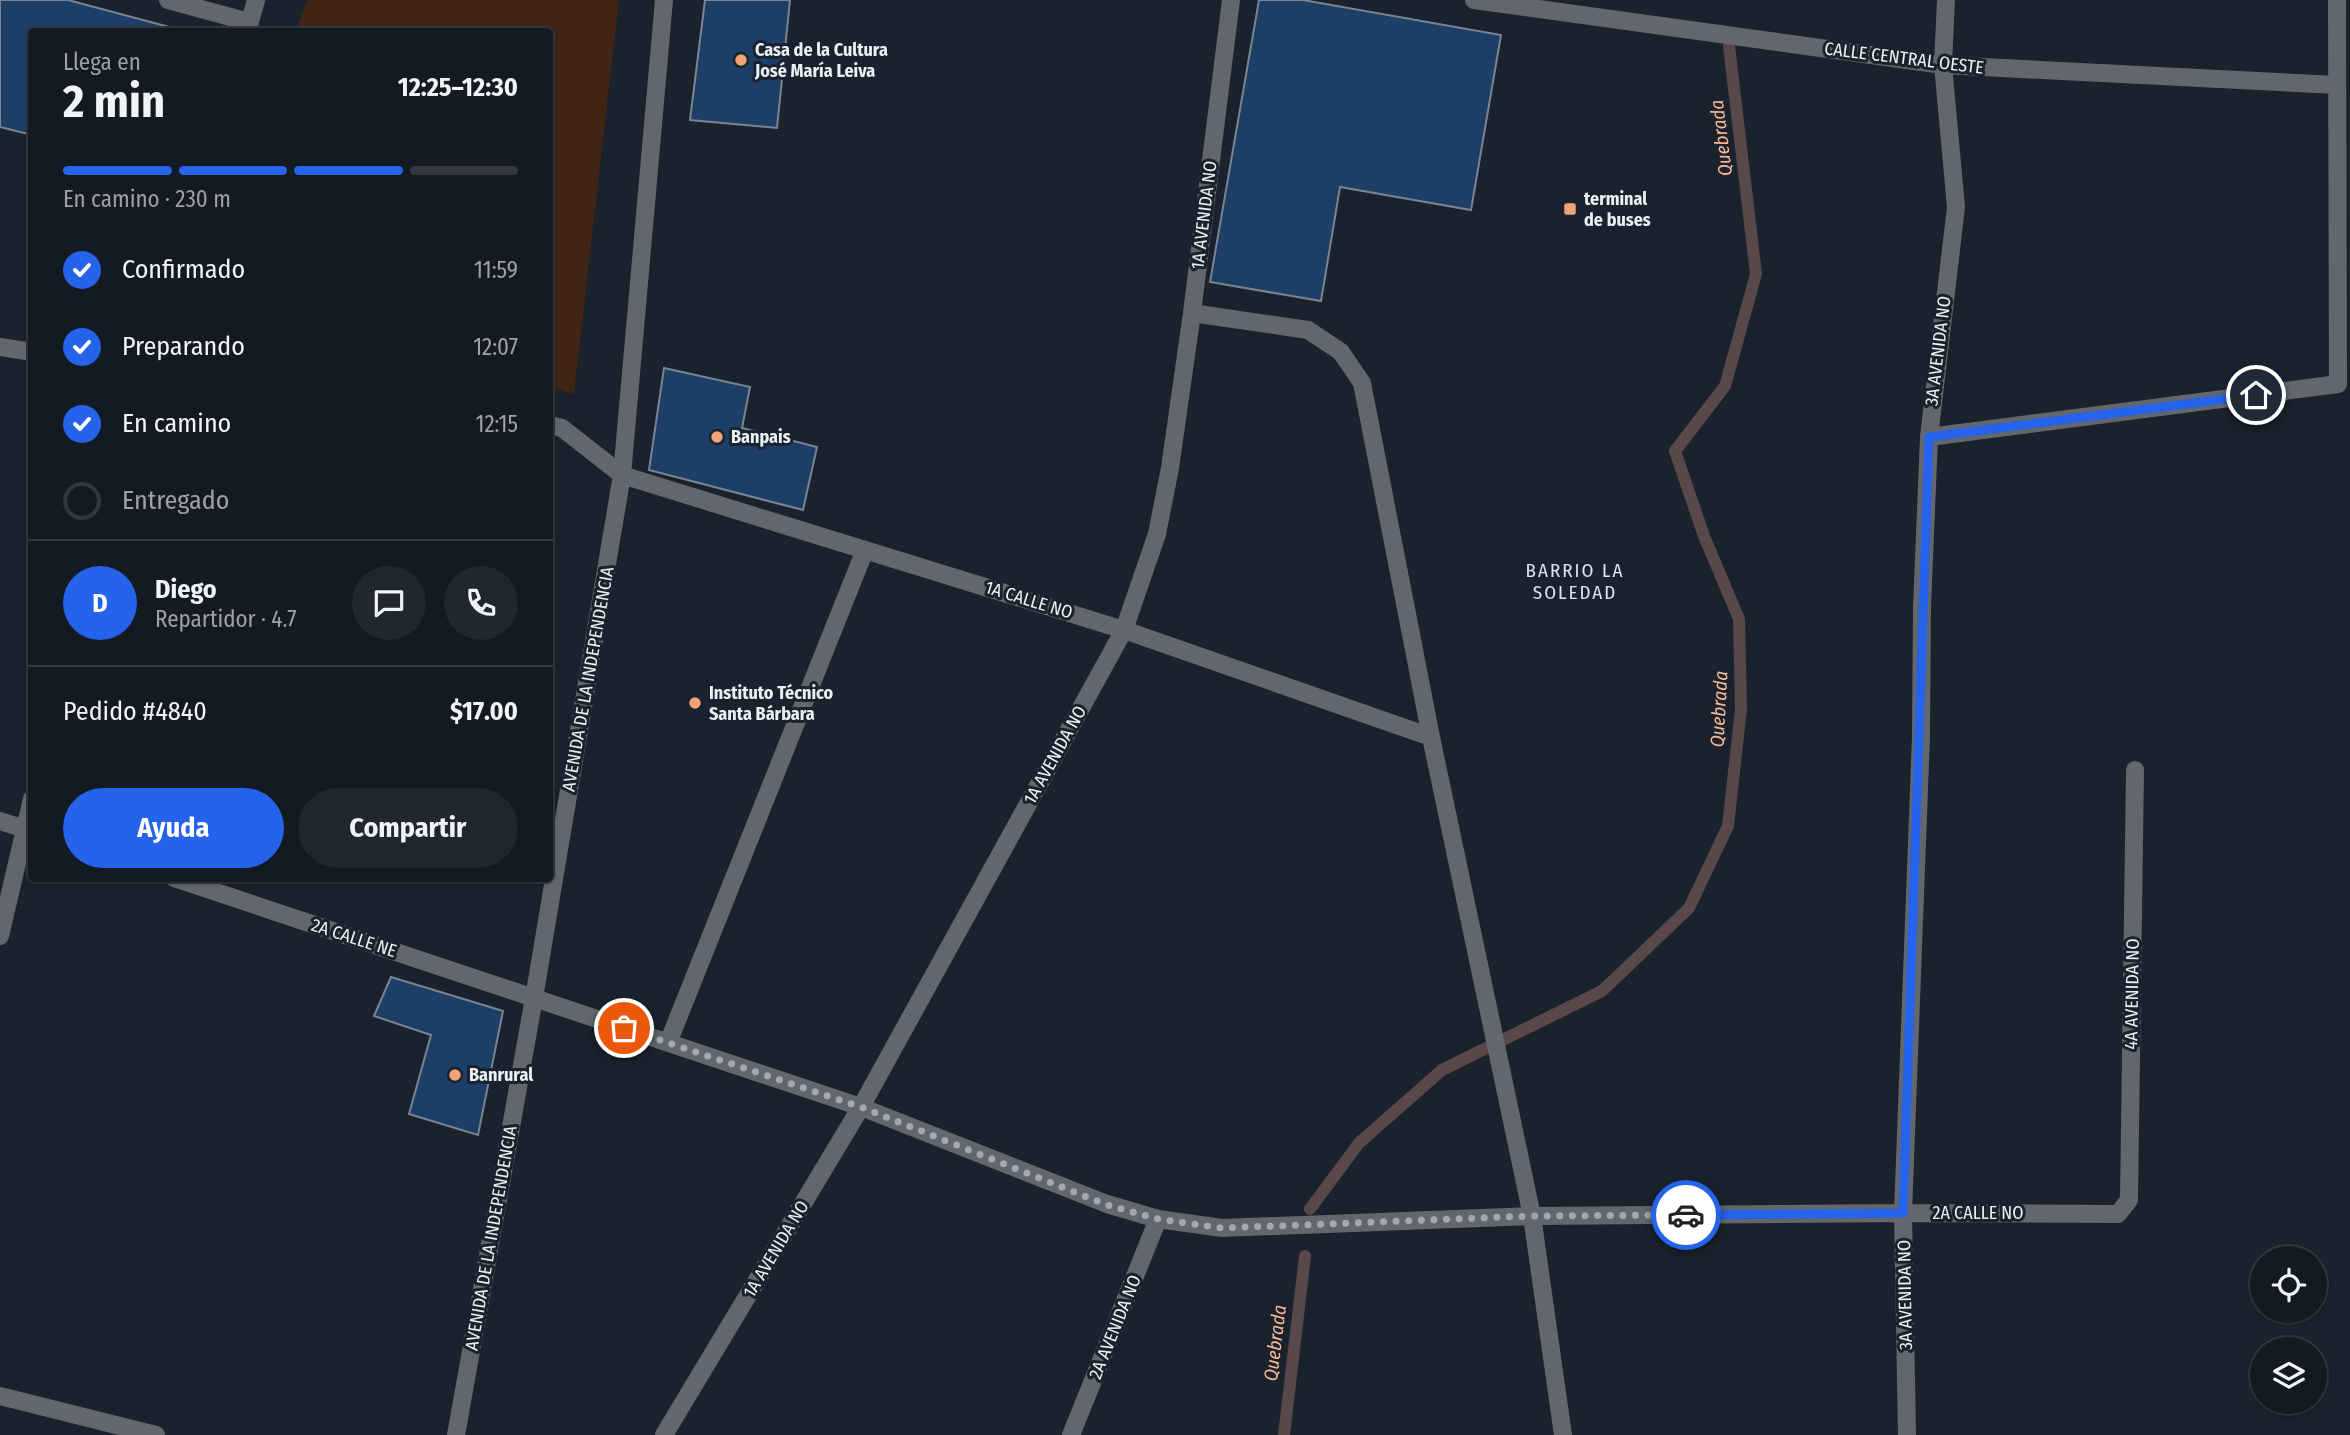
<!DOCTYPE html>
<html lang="es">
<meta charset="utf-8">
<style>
body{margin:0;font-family:"Fira Sans Condensed",sans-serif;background:#21272f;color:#f1f3f6;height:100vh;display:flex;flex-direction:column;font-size:26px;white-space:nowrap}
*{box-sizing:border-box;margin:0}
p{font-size:23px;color:#9da1a5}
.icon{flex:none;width:38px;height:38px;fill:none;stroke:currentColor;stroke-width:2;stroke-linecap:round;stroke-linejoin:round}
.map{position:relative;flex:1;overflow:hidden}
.panel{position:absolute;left:28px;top:28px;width:525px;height:854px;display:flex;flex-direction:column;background:#141a22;border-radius:7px;box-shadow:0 2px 5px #0004,0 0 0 2px #333840}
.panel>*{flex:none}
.fabs{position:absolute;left:2250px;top:1246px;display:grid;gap:14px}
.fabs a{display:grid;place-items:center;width:77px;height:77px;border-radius:50%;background:#141a22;box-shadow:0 2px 5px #0004,0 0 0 2px #333840;font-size:35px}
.pin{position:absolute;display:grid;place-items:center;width:60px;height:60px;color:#fff;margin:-30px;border:4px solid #fff;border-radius:50%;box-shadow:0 2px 7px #0007}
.courier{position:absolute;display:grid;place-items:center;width:70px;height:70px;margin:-35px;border:5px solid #2563eb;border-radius:50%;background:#fff;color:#222;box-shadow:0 2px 9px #0007}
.summary em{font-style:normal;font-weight:700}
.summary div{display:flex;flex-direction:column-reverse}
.summary{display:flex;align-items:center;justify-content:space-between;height:119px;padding:0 35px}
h1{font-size:46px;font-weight:700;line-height:52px}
.bar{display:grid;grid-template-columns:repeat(4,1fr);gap:10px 7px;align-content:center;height:84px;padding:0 35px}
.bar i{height:9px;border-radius:5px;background:#333840}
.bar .active{background:#2563eb}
.bar p{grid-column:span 4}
.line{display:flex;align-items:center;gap:18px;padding:0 35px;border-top:2px solid #333840}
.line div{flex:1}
.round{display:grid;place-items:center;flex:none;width:74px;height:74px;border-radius:37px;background:#21272f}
ol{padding:0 35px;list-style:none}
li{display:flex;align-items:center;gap:21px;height:77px}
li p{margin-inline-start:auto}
li .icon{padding:7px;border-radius:50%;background:#2563eb;color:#fff;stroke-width:4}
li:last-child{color:#9da1a5}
li i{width:38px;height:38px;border:4px solid #333840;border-radius:50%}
.button{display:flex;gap:14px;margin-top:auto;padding:14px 35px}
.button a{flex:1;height:80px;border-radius:42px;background:#2563eb;color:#fff;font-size:28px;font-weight:700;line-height:80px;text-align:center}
.button a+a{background:#21272f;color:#f1f3f6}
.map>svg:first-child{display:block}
.green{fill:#402414}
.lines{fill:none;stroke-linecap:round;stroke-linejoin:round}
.stream{stroke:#58484a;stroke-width:12}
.building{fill:#1c3e67;stroke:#798490;stroke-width:2}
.pedestrian{stroke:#63676d;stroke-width:18}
.minor{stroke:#63676d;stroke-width:18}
.tertiary{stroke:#63676d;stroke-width:18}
.done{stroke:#a1a8b0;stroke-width:7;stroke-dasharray:0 12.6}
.route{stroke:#2563eb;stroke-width:9}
.poi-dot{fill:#efa377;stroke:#1a222d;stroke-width:2.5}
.labels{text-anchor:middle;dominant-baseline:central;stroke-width:6;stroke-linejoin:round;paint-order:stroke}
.poi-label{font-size:18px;font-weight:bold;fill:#eaf0f7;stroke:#1a222d;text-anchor:start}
.street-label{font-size:18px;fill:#eaf0f7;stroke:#1a222d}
.water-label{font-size:19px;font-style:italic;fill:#fab995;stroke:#1a222d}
.neighbourhood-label{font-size:19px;letter-spacing:2px;fill:#d9e4f3;stroke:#1a222d}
</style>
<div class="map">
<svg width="2350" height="1435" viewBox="0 0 2350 1435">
<rect width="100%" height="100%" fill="#1a222d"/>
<path class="green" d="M307 0H619L574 394 550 387V32L296 31Z"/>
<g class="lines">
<path class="stream" d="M1310 1209 1359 1143 1442 1070 1602 991 1689 908 1728 826 1741 709 1739 619 1704 536 1675 451 1725 386 1756 274 1729 46
M1284 1435 1305 1256"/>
</g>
<path class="building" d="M0 0H68L188 32H32V135L0 127Z
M705 0H790L777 128 690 120Z
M1259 0H1303L1501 35 1471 210 1340 187 1321 301 1210 282Z
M664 368 750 387 742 428 817 447 803 510 649 470Z
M391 977 503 1011 478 1135 409 1114 431 1035 374 1016Z"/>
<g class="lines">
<path class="pedestrian" d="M168 0 249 22"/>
<path class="minor" d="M1474 0 1943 65 2337 85
M247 32 256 0
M1929 437 2338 384 2337 0
M622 475 664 0
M0 936 32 799
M668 1043 865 550
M1532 1216 1903 1213 2118 1214 2129 1200 2135 770
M0 1396 156 1435
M664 1435 861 1107 1124 630 1157 534 1170 468 1192 313
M1071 1435 1158 1219
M1907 1435 1903 1213 1921 736 1922 607 1929 437 1956 207 1943 65 1946 0"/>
<path class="tertiary" d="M1231 0 1192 313 1308 330 1341 352 1362 383 1431 737 1532 1216 1563 1435
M0 347 32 352
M550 425 562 428 622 475 1124 630 1431 737
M0 821 32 831
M174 878 861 1107 1107 1204 1158 1219 1222 1228 1532 1216
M456 1435 534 998 622 475"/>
</g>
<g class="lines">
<path class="done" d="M624 1028 861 1107 1107 1205 1158 1219 1222 1228 1532 1216 1686 1215"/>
<path class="route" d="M1686 1215 1903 1213 1929 437 2256 395"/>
</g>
<g class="poi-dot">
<circle cx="741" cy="60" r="7"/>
<rect x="1563" y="202" width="14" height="14" rx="3.5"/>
<circle cx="717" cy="437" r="7"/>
<circle cx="695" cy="703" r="7"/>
<circle cx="455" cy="1075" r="7"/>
</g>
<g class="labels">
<g class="poi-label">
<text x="755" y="50">Casa de la Cultura<tspan x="755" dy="21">José María Leiva</tspan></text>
<text x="1584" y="199">terminal<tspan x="1584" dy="21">de buses</tspan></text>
<text x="731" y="437">Banpais</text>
<text x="709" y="693">Instituto Técnico<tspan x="709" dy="21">Santa Bárbara</tspan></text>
<text x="469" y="1075">Banrural</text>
</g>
<g class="street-label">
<text transform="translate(1904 58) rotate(7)">CALLE CENTRAL OESTE</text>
<text transform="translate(1204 215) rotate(-83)">1A AVENIDA NO</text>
<text transform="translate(1938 351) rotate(-83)">3A AVENIDA NO</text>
<text transform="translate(1029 600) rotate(17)">1A CALLE NO</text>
<text transform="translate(588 679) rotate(-80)">AVENIDA DE LA INDEPENDENCIA</text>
<text transform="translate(1055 755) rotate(-61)">1A AVENIDA NO</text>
<text transform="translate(354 938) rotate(18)">2A CALLE NE</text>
<text transform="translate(2132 994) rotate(-89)">4A AVENIDA NO</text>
<text x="1978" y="1213">2A CALLE NO</text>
<text transform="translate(491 1238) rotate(-80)">AVENIDA DE LA INDEPENDENCIA</text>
<text transform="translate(776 1249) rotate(-59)">1A AVENIDA NO</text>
<text transform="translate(1905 1295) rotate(-91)">3A AVENIDA NO</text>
<text transform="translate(1115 1327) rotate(-68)">2A AVENIDA NO</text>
</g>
<g class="water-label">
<text transform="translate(1721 138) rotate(-97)">Quebrada</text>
<text transform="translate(1719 709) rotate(-87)">Quebrada</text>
<text transform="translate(1275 1343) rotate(-83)">Quebrada</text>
</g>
<g class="neighbourhood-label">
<text x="1575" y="570">BARRIO LA<tspan x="1575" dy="22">SOLEDAD</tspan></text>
</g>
</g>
</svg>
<div class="fabs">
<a><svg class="icon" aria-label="locate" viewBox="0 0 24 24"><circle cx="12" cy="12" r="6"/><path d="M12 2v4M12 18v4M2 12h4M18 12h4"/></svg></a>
<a><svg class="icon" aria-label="layers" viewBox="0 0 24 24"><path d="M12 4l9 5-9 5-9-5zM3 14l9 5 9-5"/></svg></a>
</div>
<div class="pin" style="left:624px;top:1028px;background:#ea580c"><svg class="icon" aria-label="bag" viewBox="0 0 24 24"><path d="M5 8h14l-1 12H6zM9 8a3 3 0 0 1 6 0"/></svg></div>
<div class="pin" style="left:2256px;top:395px;background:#1f2937"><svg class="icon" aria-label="home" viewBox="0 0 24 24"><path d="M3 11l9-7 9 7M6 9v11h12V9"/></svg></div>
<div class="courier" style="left:1686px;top:1215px"><svg class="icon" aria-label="car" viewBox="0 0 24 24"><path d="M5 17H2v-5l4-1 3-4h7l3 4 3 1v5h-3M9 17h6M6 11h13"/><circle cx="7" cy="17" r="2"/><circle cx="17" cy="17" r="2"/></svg></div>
<section class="panel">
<div class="summary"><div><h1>2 min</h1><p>Llega en</p></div><em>12:25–12:30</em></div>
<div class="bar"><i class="active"></i><i class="active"></i><i class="active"></i><i></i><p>En camino · 230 m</p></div>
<ol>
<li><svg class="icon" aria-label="check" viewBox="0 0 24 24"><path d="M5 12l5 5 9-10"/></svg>Confirmado<p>11:59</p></li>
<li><svg class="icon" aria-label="check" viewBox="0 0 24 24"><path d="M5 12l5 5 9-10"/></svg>Preparando<p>12:07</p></li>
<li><svg class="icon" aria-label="check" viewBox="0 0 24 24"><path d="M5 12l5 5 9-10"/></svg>En camino<p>12:15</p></li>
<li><i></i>Entregado</li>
</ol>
<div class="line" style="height:126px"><b class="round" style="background:#2563eb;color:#fff">D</b><div><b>Diego</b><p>Repartidor · 4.7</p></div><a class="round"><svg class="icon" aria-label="chat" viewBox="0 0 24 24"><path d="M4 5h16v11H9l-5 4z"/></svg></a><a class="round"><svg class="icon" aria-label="phone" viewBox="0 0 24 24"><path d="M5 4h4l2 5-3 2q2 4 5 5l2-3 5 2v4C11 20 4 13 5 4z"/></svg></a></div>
<div class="line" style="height:91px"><div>Pedido #4840</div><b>$17.00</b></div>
<div class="button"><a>Ayuda</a><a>Compartir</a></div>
</section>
</div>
